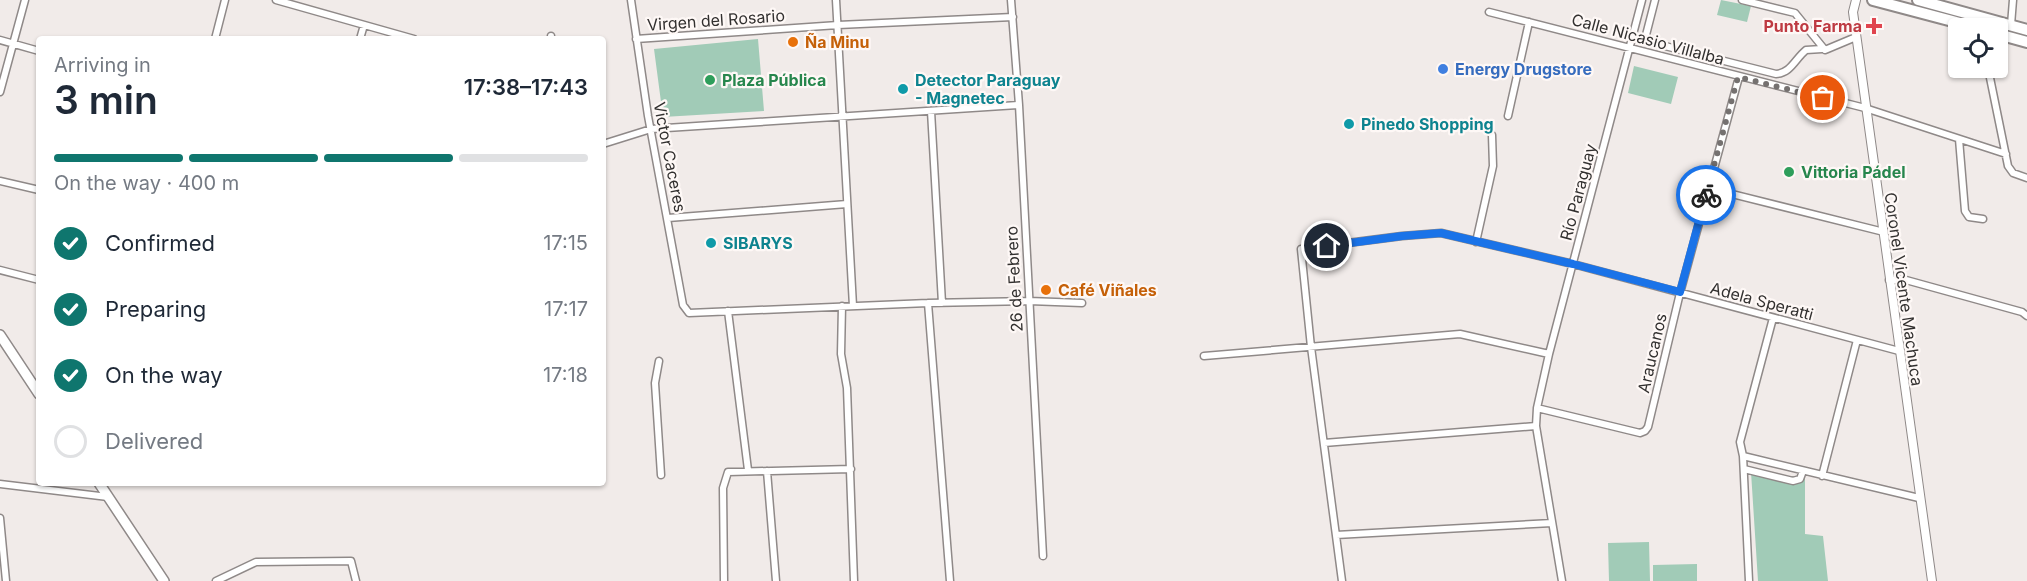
<!DOCTYPE html>
<meta charset="utf-8">
<style>
body{margin:0;font-family:Inter,sans-serif;background:#f2f2f3;color:#1f2937;height:100vh;display:flex;flex-direction:column;font-size:22px;white-space:nowrap}
*{box-sizing:border-box;margin:0}
p{font-size:20px;color:#747a83}
.icon{flex:none;width:33px;height:33px;fill:none;stroke:currentColor;stroke-width:2;stroke-linecap:round;stroke-linejoin:round}
.map{position:relative;flex:1;overflow:hidden}
.side{position:absolute;left:36px;top:36px;width:570px;height:450px;display:flex;flex-direction:column;background:#fff;border-radius:6px;box-shadow:0 2px 4px #0004}
.side>*{flex:none}
.fabs{position:absolute;left:1948px;top:18px;display:grid;gap:12px}
.fabs a{display:grid;place-items:center;width:60px;height:60px;border-radius:6px;background:#fff;box-shadow:0 2px 4px #0004;font-size:30px}
.pin{position:absolute;display:grid;place-items:center;width:51px;height:51px;color:#fff;margin:-26px;border:3px solid #fff;border-radius:50%;box-shadow:0 2px 6px #0007}
.courier{position:absolute;display:grid;place-items:center;width:60px;height:60px;margin:-30px;border:4px solid #1a73e8;border-radius:50%;background:#fff;color:#222;box-shadow:0 2px 8px #0007}
.head em{font-style:normal;font-weight:600}
.head div{display:flex;flex-direction:column-reverse}
.head{display:flex;align-items:center;justify-content:space-between;height:102px;padding:0 18px}
h1{font-size:39px;font-weight:600;line-height:45px}
.bar{display:grid;grid-template-columns:repeat(4,1fr);gap:9px 6px;align-content:center;height:72px;padding:0 18px}
.bar i{height:8px;border-radius:4px;background:#e0e1e3}
.bar .on{background:#0f766e}
.bar p{grid-column:span 4}
ol{padding:0 18px;list-style:none}
li{display:flex;align-items:center;gap:18px;height:66px}
li p{margin-inline-start:auto}
li .icon{padding:6px;border-radius:50%;background:#0f766e;color:#fff;stroke-width:4}
li:last-child{color:#747a83}
li i{width:33px;height:33px;border:3px solid #e0e1e3;border-radius:50%}
.map>svg:first-child{display:block}
.green{fill:#a1cbb7}
.lines{fill:none;stroke-linecap:round;stroke-linejoin:round}
.minor-casing{stroke:#8f8988;stroke-width:9}
.tertiary-casing{stroke:#8f8988;stroke-width:10}
.primary-casing{stroke:#8f8988;stroke-width:12}
.trunk-casing{stroke:#8f8988;stroke-width:14}
.minor{stroke:#fff;stroke-width:6}
.tertiary{stroke:#fff;stroke-width:8}
.primary{stroke:#fff;stroke-width:9}
.trunk{stroke:#fff;stroke-width:10}
.done{stroke:#757170;stroke-width:6;stroke-dasharray:0 10.8}
.route{stroke:#1a73e8;stroke-width:8}
.health-dot{fill:#e0444e;stroke:#fef8f6;stroke-width:2}
.food-dot{fill:#e8710a;stroke:#fef8f6;stroke-width:2}
.shop-dot{fill:#3f7fe0;stroke:#fef8f6;stroke-width:2}
.leisure-dot{fill:#2e9e5b;stroke:#fef8f6;stroke-width:2}
.culture-dot{fill:#0f9aa8;stroke:#fef8f6;stroke-width:2}
.labels{text-anchor:middle;dominant-baseline:central;stroke-width:4.5;stroke-linejoin:round;paint-order:stroke}
.street-label{font-size:16px;fill:#32302f;stroke:#fef8f6}
.health-label{font-size:16px;font-weight:bold;fill:#be3a42;stroke:#fef8f6;text-anchor:end}
.food-label{font-size:16px;font-weight:bold;fill:#c56008;stroke:#fef8f6;text-anchor:start}
.shop-label{font-size:16px;font-weight:bold;fill:#366cbe;stroke:#fef8f6;text-anchor:start}
.leisure-label{font-size:16px;font-weight:bold;fill:#27864d;stroke:#fef8f6;text-anchor:start}
.culture-label{font-size:16px;font-weight:bold;fill:#0d838f;stroke:#fef8f6;text-anchor:start}
</style>
<div class="map">
<svg width="2027" height="581" viewBox="0 0 2027 581">
<rect width="100%" height="100%" fill="#f1ebe9"/>
<path class="green" d="M1721 0 1751 6 1747 22 1717 15Z
M758 39 764 111 663 117 654 49Z
M1634 66 1678 77 1671 104 1628 93Z
M1751 472 1805 478V534L1823 536 1828 581H1758Z
M1649 542 1650 581H1609L1608 543Z
M1697 564V581H1653V565Z"/>
<g class="lines">
<defs>
<path id="minor" d="M276 0 414 39
M631 0 648 116 683 305 689 313 928 303 1029 301 1082 303
M836 0 853 306
M1011 0 1019 105 1043 556
M1655 0 1646 35 1649 42 1776 74C1791 73 1795 59 1806 50L1822 49
M1742 0 1795 13 1825 50 1856 37
M1489 12 1865 108 2006 154
M2011 25 2013 0
M215 39 225 0
M360 39 364 25
M551 39V36
M636 39 838 25 1013 17
M0 40 39 51
M1988 68 2008 166 2013 173 2027 178
M0 92 25 0
M931 111 942 303
M1508 116 1529 22
M1959 139 1965 211 1969 217 1983 219
M603 144 651 129 1019 105
M0 181 39 190
M1708 188 1884 232
M668 218 847 204
M1476 242 1493 166 1492 135
M0 270 39 280
M1889 280H1906L2022 312 2027 316
M928 303 950 581
M842 306 841 354 847 388 854 581
M728 311 748 470
M1204 356 1460 334 1549 354
M659 361 655 383 661 475
M1537 408 1640 433 1645 431 1648 427 1680 293 1739 77
M1324 443 1536 426
M1743 456 1919 498
M1744 469 1793 481 1800 479 1803 471
M767 471 776 581
M1822 476 1857 340
M0 484 108 497
M0 518 6 581
M1336 535 1552 523
M216 581 256 562 351 561 356 581
M724 581 723 488 728 472 851 469
M1342 581 1311 347 1301 249 1402 236 1441 233 1573 264 1899 351
M1562 581 1536 426 1537 408 1549 354 1642 0
M1749 581 1743 456 1740 442 1773 318"/>
<path id="tertiary" d="M1856 0 1853 12 1932 581"/>
<path id="primary" d="M0 335 39 394
M99 483 164 581"/>
<path id="trunk" d="M1873 0 1979 28
M1918 0 2027 30
M1998 34 2027 42"/>
</defs>
<use href="#minor" class="minor-casing"/>
<use href="#tertiary" class="tertiary-casing"/>
<use href="#primary" class="primary-casing"/>
<use href="#trunk" class="trunk-casing"/>
<use href="#minor" class="minor"/>
<use href="#tertiary" class="tertiary"/>
<use href="#primary" class="primary"/>
<use href="#trunk" class="trunk"/>
</g>
<g class="lines">
<path class="done" d="M1706 195 1738 77 1823 98"/>
<path class="route" d="M1327 246 1402 236 1441 233 1573 264 1680 292 1706 195"/>
</g>
<path class="health-dot" d="M1871 17h6v6h6v6h-6v6h-6v-6h-6v-6h6z"/>
<g class="food-dot">
<circle cx="793" cy="42" r="6"/>
<circle cx="1046" cy="290" r="6"/>
</g>
<circle class="shop-dot" cx="1443" cy="69" r="6"/>
<g class="leisure-dot">
<circle cx="710" cy="80" r="6"/>
<circle cx="1789" cy="172" r="6"/>
</g>
<g class="culture-dot">
<circle cx="903" cy="89" r="6"/>
<circle cx="1349" cy="124" r="6"/>
<circle cx="711" cy="243" r="6"/>
</g>
<g class="labels">
<g class="street-label">
<text transform="translate(716 20) rotate(-4)">Virgen del Rosario</text>
<text transform="translate(1648 39) rotate(15)">Calle Nicasio Villalba</text>
<text transform="translate(670 157) rotate(79)">Victor Caceres</text>
<text transform="translate(1578 192) rotate(-75)">Río Paraguay</text>
<text transform="translate(1014 279) rotate(-93)">26 de Febrero</text>
<text transform="translate(1904 289) rotate(82)">Coronel Vicente Machuca</text>
<text transform="translate(1762 301) rotate(15)">Adela Speratti</text>
<text transform="translate(1652 353) rotate(-77)">Araucanos</text>
</g>
<g class="health-label">
<text x="1862" y="26">Punto Farma</text>
</g>
<g class="food-label">
<text x="805" y="42">Ña Minu</text>
<text x="1058" y="290">Café Viñales</text>
</g>
<g class="shop-label">
<text x="1455" y="69">Energy Drugstore</text>
</g>
<g class="leisure-label">
<text x="722" y="80">Plaza Pública</text>
<text x="1801" y="172">Vittoria Pádel</text>
</g>
<g class="culture-label">
<text x="915" y="80">Detector Paraguay<tspan x="915" dy="18">- Magnetec</tspan></text>
<text x="1361" y="124">Pinedo Shopping</text>
<text x="723" y="243">SIBARYS</text>
</g>
</g>
</svg>
<div class="fabs">
<a><svg class="icon" aria-label="locate" viewBox="0 0 24 24"><circle cx="12" cy="12" r="6"/><path d="M12 2v4M12 18v4M2 12h4M18 12h4"/></svg></a>
</div>
<div class="pin" style="left:1823px;top:98px;background:#ea580c"><svg class="icon" aria-label="bag" viewBox="0 0 24 24"><path d="M5 8h14l-1 12H6zM9 8a3 3 0 0 1 6 0"/></svg></div>
<div class="pin" style="left:1327px;top:246px;background:#1f2937"><svg class="icon" aria-label="home" viewBox="0 0 24 24"><path d="M3 11l9-7 9 7M6 9v11h12V9"/></svg></div>
<div class="courier" style="left:1706px;top:195px"><svg class="icon" aria-label="bike" viewBox="0 0 24 24"><circle cx="6" cy="16" r="4"/><circle cx="18" cy="16" r="4"/><path d="M6 16l4-8h5l3 8M10 8l3 8H6M13 5h3"/></svg></div>
<section class="side">
<div class="head"><div><h1>3 min</h1><p>Arriving in</p></div><em>17:38–17:43</em></div>
<div class="bar"><i class="on"></i><i class="on"></i><i class="on"></i><i></i><p>On the way · 400 m</p></div>
<ol>
<li><svg class="icon" aria-label="check" viewBox="0 0 24 24"><path d="M5 12l5 5 9-10"/></svg>Confirmed<p>17:15</p></li>
<li><svg class="icon" aria-label="check" viewBox="0 0 24 24"><path d="M5 12l5 5 9-10"/></svg>Preparing<p>17:17</p></li>
<li><svg class="icon" aria-label="check" viewBox="0 0 24 24"><path d="M5 12l5 5 9-10"/></svg>On the way<p>17:18</p></li>
<li><i></i>Delivered</li>
</ol>
</section>
</div>
